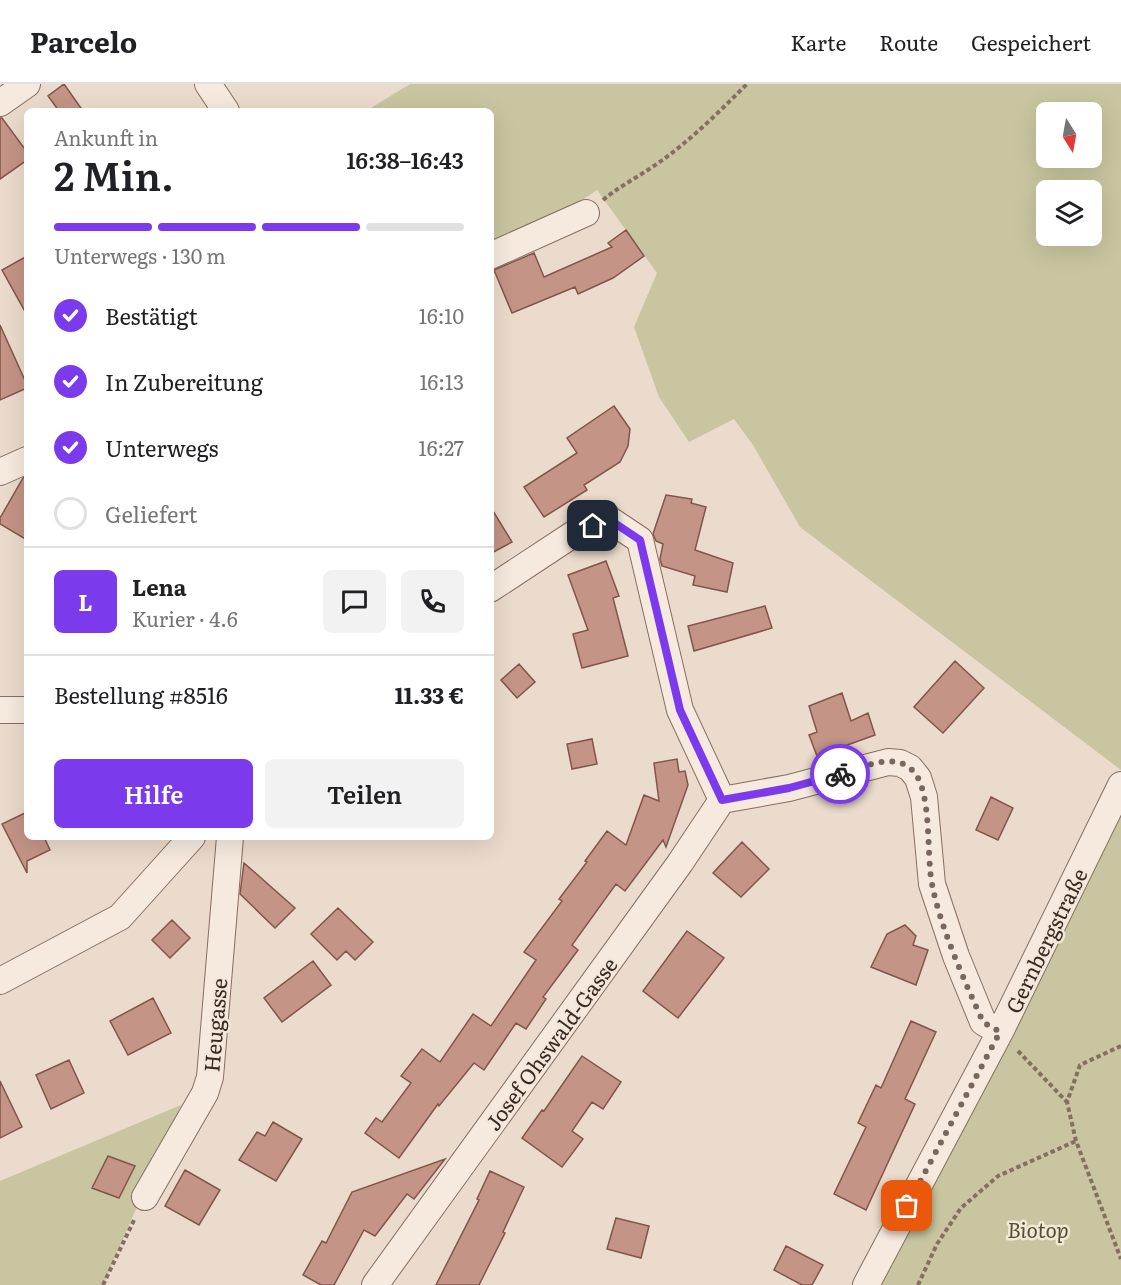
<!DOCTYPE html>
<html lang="de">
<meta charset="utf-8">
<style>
body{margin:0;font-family:Literata,serif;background:#f2f2f2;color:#202124;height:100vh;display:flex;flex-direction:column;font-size:22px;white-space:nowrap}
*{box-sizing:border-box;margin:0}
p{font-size:20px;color:#757577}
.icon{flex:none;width:33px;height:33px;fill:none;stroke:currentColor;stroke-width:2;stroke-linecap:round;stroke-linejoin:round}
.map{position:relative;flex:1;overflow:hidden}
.panel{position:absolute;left:24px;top:24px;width:470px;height:732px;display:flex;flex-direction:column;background:#fff;border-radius:9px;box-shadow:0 6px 24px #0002}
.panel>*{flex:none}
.needle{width:39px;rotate:169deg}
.tools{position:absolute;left:1036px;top:18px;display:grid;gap:12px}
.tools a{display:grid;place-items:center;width:66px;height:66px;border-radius:9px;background:#fff;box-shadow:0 6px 24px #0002;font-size:30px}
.pin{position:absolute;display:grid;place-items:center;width:51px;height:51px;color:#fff;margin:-26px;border-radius:12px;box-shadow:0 3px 9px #0006}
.courier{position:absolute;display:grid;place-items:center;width:60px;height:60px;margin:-30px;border:4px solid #7c3aed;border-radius:50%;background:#fff;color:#222;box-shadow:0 2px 8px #0007}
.headline em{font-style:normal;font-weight:600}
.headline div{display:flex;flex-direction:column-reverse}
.headline{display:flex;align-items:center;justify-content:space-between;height:102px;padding:0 30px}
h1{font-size:39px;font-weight:600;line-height:45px}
.bar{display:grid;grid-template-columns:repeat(4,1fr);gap:9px 6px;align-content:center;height:72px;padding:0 30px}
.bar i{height:8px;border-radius:4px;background:#e0e0e0}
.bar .selected{background:#7c3aed}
.bar p{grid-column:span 4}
.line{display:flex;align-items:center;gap:15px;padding:0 30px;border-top:2px solid #e0e0e0}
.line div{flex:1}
.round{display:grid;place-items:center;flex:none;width:63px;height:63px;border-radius:9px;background:#f2f2f2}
ol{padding:0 30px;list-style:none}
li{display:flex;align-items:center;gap:18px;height:66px}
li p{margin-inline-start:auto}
li .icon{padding:6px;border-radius:50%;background:#7c3aed;color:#fff;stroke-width:4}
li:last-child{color:#757577}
li i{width:33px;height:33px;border:3px solid #e0e0e0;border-radius:50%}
.action{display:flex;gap:12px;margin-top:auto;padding:12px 30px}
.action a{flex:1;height:69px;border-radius:9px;background:#7c3aed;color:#fff;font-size:24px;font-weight:600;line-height:69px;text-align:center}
.action a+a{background:#f2f2f2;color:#202124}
header{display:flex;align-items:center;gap:36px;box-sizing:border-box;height:84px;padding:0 30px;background:#fff;border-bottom:2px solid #e0e0e0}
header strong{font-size:28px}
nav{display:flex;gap:33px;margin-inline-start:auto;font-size:21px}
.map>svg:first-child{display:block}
.green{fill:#c8c5a0;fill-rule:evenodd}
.building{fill:#c49486;stroke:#83554a;stroke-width:1.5}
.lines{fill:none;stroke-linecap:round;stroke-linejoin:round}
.street-casing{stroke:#866e61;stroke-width:28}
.path{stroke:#866e61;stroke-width:4;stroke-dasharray:4.5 3;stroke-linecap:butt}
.street{stroke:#f6eade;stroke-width:26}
.done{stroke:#77675e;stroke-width:6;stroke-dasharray:0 10.8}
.route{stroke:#7c3aed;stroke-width:8}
.labels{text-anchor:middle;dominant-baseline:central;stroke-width:5;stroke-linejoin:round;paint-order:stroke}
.street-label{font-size:21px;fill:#382923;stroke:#f3e7da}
.park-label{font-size:21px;font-style:italic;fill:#50522c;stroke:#f3e7da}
</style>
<header>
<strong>Parcelo</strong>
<nav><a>Karte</a><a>Route</a><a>Gespeichert</a></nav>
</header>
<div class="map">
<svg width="1121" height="1201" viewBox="0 0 1121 1201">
<rect width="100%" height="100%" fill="#ebdbcc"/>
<path class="green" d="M410 0H1121V686L800 443 753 361 734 335 689 358 659 313 634 243 657 189 597 106 551 137 491 164 490 27H366ZM1047 28H1092V74H1047ZM1047 106H1092V152H1047Z
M1121 687V1201H872Z
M181 1021 103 1201H0V1097Z"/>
<path class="building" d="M64 0 83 27H59L48 12Z
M0 34H2L27 68V76L0 95Z
M626 146 644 172 613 194 578 210 575 203 512 229 494 186 534 169 544 193 612 163 608 159Z
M27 172V231L2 186Z
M0 241 27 301V304L0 316Z
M614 322 630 345 628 362 620 378 584 401 587 406 544 433 524 403 577 369 567 354Z
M27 392V456L0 440V434L23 394Z
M666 411 692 415 691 419 706 423 695 466 733 479 727 508 693 501 695 492 662 482 660 475 663 460 656 457 653 450Z
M490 422 512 458 490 470Z
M606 477 619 512 613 514 628 572 582 584 573 550 588 546 568 491Z
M765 522 772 544 694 567 688 542Z
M955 577 984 604 943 649 914 623Z
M519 580 535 598 517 614 501 596Z
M842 609 851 637 868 629 875 651 817 672 809 651 817 648 809 622Z
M592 655 597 680 572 685 567 660Z
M677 675 679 688 685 687 688 701 666 763 663 756 625 807 616 800 572 861 578 866 543 913 546 915 526 945 516 939 484 986 474 979 439 1022 438 1020 399 1074 365 1049 376 1034 382 1038 411 999 401 992 422 965 440 978 473 930 491 942 536 876 524 868 562 817 559 815 587 778 585 777 607 747 626 761 644 711 659 717 654 679Z
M991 713 1013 724 998 756 976 746Z
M27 728V753H44L50 766 27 777V789L2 740Z
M742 758 769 785 741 813 713 789Z
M244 779 295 824 275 844 240 810Z
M338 824 373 858 355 876 346 867 337 876 311 850Z
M172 836 190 854 170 874 152 856Z
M905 841 916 852 913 861 928 866 916 901 871 883 887 850Z
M687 847 724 874 678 934 643 907Z
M313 877 331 901 282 938 264 914Z
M153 914 171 949 128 971 110 937Z
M911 937 936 948 905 1015 915 1020 866 1126 834 1110 866 1043 858 1039 876 1001 881 1004Z
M582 972 621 998 603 1025 592 1018 572 1047 583 1055 562 1083 522 1054 542 1026 544 1027Z
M69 976 84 1009 51 1025 36 991Z
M0 997 22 1043 0 1054Z
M273 1038 302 1055 276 1097 239 1076 257 1048 265 1052Z
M108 1072 135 1082 119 1114 92 1104Z
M445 1075 414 1115 407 1110 375 1152 364 1146 334 1201H321L303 1191 322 1157 326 1159 352 1108Z
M185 1086 220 1106 199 1141 165 1122Z
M490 1087 524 1103 503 1148 505 1149 479 1201H436L479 1116 477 1115Z
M616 1134 649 1142 641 1174 607 1165Z
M786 1162 823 1181 812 1201H802L774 1186Z"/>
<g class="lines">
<defs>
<path id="street" d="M208 0 226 27
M0 19 27 0
M490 172 586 129
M0 388 27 376
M490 505 575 449 610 436 640 456 680 626 722 716 789 704 888 678 900 679 910 684 918 694 924 713 932 800 956 872 983 938 1000 948
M0 626H27
M0 897 120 833 192 753
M145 1113 205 1009 210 993 230 753
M375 1201 680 779 722 716
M866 1201 1000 948 1121 701"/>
</defs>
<use href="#street" class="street-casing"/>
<path class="path" d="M603 116C621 101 642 91 661 77 692 55 720 27 747 0
M1121 962 1080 981 1067 1018 1076 1057 1121 1175
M1018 967 1067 1018
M103 1201 135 1134
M918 1201 937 1160 961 1124 998 1092 1076 1057"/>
<use href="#street" class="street"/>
</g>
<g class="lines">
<path class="done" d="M840 690C861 684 892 668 911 685 933 703 926 772 932 800 940 843 965 898 983 938L1000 948 907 1122"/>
<path class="route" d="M593 442 610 436 640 456 680 626 722 716 789 704 840 690"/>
</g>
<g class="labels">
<g class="street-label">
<text transform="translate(1045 856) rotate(-64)">Gernbergstraße</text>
<text transform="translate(214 941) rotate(-85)">Heugasse</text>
<text transform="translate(550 959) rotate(-54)">Josef Ohswald-Gasse</text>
</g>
<g class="park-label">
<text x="1038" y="1144">Biotop</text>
</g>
</g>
</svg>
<div class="tools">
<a><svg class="needle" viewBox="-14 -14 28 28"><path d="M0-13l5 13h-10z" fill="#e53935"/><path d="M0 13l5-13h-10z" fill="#757577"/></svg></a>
<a><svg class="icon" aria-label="layers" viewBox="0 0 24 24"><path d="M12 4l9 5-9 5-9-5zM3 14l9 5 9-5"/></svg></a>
</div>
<div class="pin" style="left:907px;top:1122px;background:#ea580c"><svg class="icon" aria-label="bag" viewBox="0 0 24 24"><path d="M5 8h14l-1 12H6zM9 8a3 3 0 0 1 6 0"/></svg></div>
<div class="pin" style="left:593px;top:442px;background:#1f2937"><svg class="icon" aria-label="home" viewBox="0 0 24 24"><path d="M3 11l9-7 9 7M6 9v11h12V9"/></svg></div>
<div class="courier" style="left:840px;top:690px"><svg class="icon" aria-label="bike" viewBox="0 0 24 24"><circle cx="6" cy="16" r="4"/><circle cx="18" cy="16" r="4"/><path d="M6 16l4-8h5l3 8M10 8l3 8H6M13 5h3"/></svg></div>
<section class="panel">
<div class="headline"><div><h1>2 Min.</h1><p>Ankunft in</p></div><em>16:38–16:43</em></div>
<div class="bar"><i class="selected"></i><i class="selected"></i><i class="selected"></i><i></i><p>Unterwegs · 130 m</p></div>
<ol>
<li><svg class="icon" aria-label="check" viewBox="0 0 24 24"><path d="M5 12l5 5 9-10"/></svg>Bestätigt<p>16:10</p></li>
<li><svg class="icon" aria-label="check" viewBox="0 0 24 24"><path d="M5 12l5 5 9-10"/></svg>In Zubereitung<p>16:13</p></li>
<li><svg class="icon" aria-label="check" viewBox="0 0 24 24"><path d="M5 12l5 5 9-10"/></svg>Unterwegs<p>16:27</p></li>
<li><i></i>Geliefert</li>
</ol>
<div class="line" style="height:108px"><b class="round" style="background:#7c3aed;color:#fff">L</b><div><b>Lena</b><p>Kurier · 4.6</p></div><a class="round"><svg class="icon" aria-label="chat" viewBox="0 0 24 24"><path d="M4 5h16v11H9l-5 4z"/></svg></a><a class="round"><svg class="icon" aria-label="phone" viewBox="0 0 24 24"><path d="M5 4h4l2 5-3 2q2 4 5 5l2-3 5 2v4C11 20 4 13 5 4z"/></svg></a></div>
<div class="line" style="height:78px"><div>Bestellung #8516</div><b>11.33 €</b></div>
<div class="action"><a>Hilfe</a><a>Teilen</a></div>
</section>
</div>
